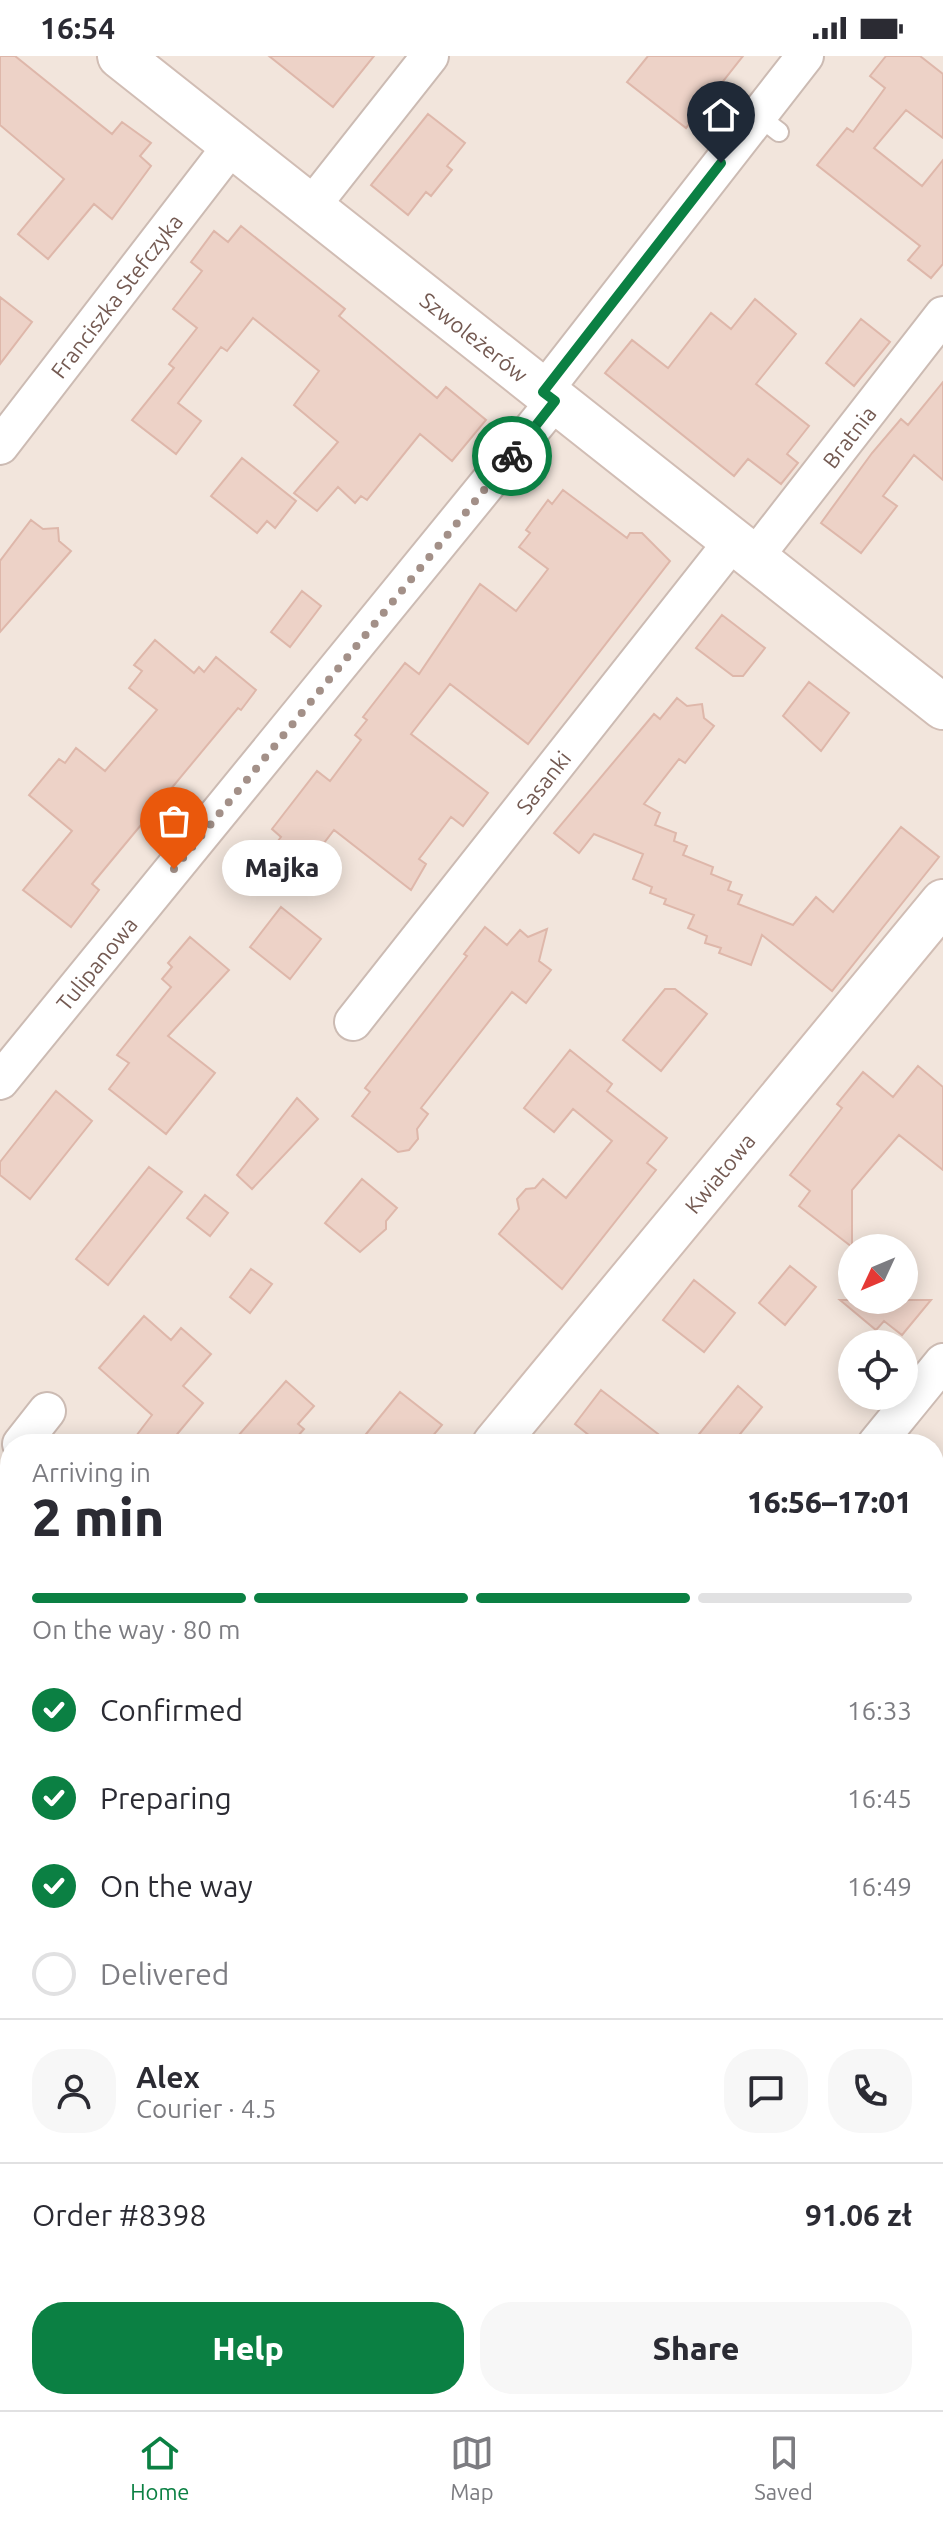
<!DOCTYPE html>
<meta charset="utf-8">
<style>
body{margin:0;font-family:Ubuntu,sans-serif;background:#f7f7f7;color:#2b2b33;height:100vh;display:flex;flex-direction:column;font-size:30px;white-space:nowrap}
*{box-sizing:border-box;margin:0}
p{font-size:26px;color:#7c7c81}
.icon{flex:none;width:44px;height:44px;fill:none;stroke:currentColor;stroke-width:2;stroke-linecap:round;stroke-linejoin:round}
.map{position:relative;flex:1;overflow:hidden}
.side{position:absolute;left:0px;top:1378px;width:944px;height:976px;display:flex;flex-direction:column;background:#fff;border-radius:32px 32px 0 0;box-shadow:0 4px 20px #0003}
.side>*{flex:none}
.needle{width:52px;rotate:226deg}
.tools{position:absolute;left:838px;top:1178px;display:grid;gap:16px}
.tools a{display:grid;place-items:center;width:80px;height:80px;border-radius:50%;background:#fff;box-shadow:0 4px 20px #0003;font-size:40px}
.pin{position:absolute;display:grid;place-items:center;width:68px;height:68px;color:#fff;margin:-82px -34px;border-radius:50% 50% 50% 0;rotate:-45deg;box-shadow:0 0 8px #0007}
.pin .icon{rotate:45deg}
.courier{position:absolute;display:grid;place-items:center;width:80px;height:80px;margin:-40px;border:6px solid #0b8043;border-radius:50%;background:#fff;color:#222;box-shadow:0 2px 10px #0007}
.bubble{position:absolute;height:56px;border-radius:28px;background:#fff;box-shadow:0 4px 20px #0003;font-size:26px;font-weight:800;line-height:56px;text-align:center}
.overview em{font-style:normal;font-weight:800}
.overview div{display:flex;flex-direction:column-reverse}
.overview{display:flex;align-items:center;justify-content:space-between;height:136px;padding:0 32px}
h1{font-size:52px;font-weight:800;line-height:60px}
.bar{display:grid;grid-template-columns:repeat(4,1fr);gap:12px 8px;align-content:center;height:96px;padding:0 32px}
.bar i{height:10px;border-radius:6px;background:#e1e1e2}
.bar .active{background:#0b8043}
.bar p{grid-column:span 4}
.line{display:flex;align-items:center;gap:20px;padding:0 32px;border-top:2px solid #e1e1e2}
.line div{flex:1}
.round{display:grid;place-items:center;flex:none;width:84px;height:84px;border-radius:32px;background:#f7f7f7}
ol{padding:0 32px;list-style:none}
li{display:flex;align-items:center;gap:24px;height:88px}
li p{margin-inline-start:auto}
li .icon{padding:8px;border-radius:50%;background:#0b8043;color:#fff;stroke-width:4}
li:last-child{color:#7c7c81}
li i{width:44px;height:44px;border:4px solid #e1e1e2;border-radius:50%}
.cta{display:flex;gap:16px;margin-top:auto;padding:16px 32px}
.cta a{flex:1;height:92px;border-radius:32px;background:#0b8043;color:#fff;font-size:32px;font-weight:800;line-height:92px;text-align:center}
.cta a+a{background:#f7f7f7;color:#2b2b33}
.status{display:flex;justify-content:space-between;align-items:center;height:56px;padding:0 40px;background:#fff;direction:ltr}
.status svg{height:22px;fill:currentColor}
.tab-bar{display:flex;justify-content:space-around;align-items:center;height:112px;border-top:2px solid #e1e1e2;background:#fff;font-size:22px;color:#7c7c81}
.tab-bar a{display:grid;justify-items:center;gap:4px}
.tab-bar .active{color:#0b8043}
.map>svg:first-child{display:block}
.residential{fill:#f2e5dc;fill-rule:evenodd}
.building{fill:#edd2c7;stroke:#deb7aa;stroke-width:2}
.lines{fill:none;stroke-linecap:round;stroke-linejoin:round}
.lane-casing{stroke:#ccbbb3;stroke-width:22}
.street-casing{stroke:#ccbbb3;stroke-width:40}
.secondary-casing{stroke:#d1bdb4;stroke-width:48}
.path{stroke:#d2b5aa;stroke-width:5;stroke-dasharray:2 6;stroke-linecap:butt}
.lane{stroke:#fff;stroke-width:18}
.street{stroke:#fff;stroke-width:36}
.secondary{stroke:#fff;stroke-width:44}
.done{stroke:#a39088;stroke-width:8;stroke-dasharray:0 14.4}
.route{stroke:#0b8043;stroke-width:10}
.labels{text-anchor:middle;dominant-baseline:central;stroke-width:8;stroke-linejoin:round;paint-order:stroke}
.street-label{font-size:22px;fill:#745a52;stroke:#fdf8f3}
</style>
<div class="status"><b>16:54</b><svg viewBox="0 0 49 12"><path d="M0 12V9h3v3zM5 12V6h3v6zM10 12V3h3v9zM15 12V0h3v12zM26 1h20v11H26zM47 4h2v5h-2z"/></svg></div>
<div class="map">
<svg width="943" height="2354" viewBox="0 0 943 2354">
<rect width="100%" height="100%" fill="#fbf4ed"/>
<path class="residential" d="M0 0H111L943 659V2354H470L458 2344H934V1388H10V1985L0 1976ZM852 1192H904V1244H852ZM852 1288H904V1340H852Z
M127 0H943V652Z
M10 1988V2344H452L464 2354H0V2000Z"/>
<path class="building" d="M0 0H15L112 78 122 66 151 87 140 100 151 110 112 163 94 148 48 203 18 178 64 123 0 69Z
M269 0H374L333 51Z
M648 0H743L686 72 627 26Z
M886 0H920L943 18V82L906 54 874 92 922 130 943 104V208L931 222 908 204 920 190 817 109 847 72 853 76 885 32 870 20Z
M428 58 465 87 447 110 452 114 431 140 426 136 408 159 371 129Z
M241 170 345 253 339 260 437 342 446 331 486 364 452 405 420 378 367 444 361 440 355 447 338 431 317 455 294 437 338 386 294 349 319 315 253 262 227 295 221 291 178 347 201 365 176 398 132 364 174 312 169 308 197 272 173 253 202 215 191 206 214 175 228 186Z
M0 241 32 266 0 308Z
M755 243 796 278 756 328 809 370 787 398 798 407 781 428 748 403 734 420 605 317 632 284 668 312 711 257 731 273Z
M861 263 890 286 854 330 826 307Z
M943 326V424L914 399 883 440 897 450 861 497 821 467 872 397 901 363 908 369Z
M242 402 296 445 275 472 267 465 257 477 211 440Z
M563 434 627 482 630 477H642L670 505 528 688 450 628 411 678 488 737 463 770 451 761 419 803 426 808 411 834 334 774 304 813 274 790 281 781 272 773 317 715 330 725 361 684 355 679 367 664 363 661 405 607 419 618 480 528 516 555 548 513 519 491 530 477 526 474 548 444 552 448Z
M31 464 43 473 58 472 59 485 71 495 0 576V505Z
M302 535 321 550 290 591 271 576Z
M722 559 765 592 743 620H733L696 592Z
M155 584 194 617 199 611 204 616 216 601 256 634 241 654 238 652 92 828 99 834 71 871 23 834 72 775 29 739 59 703 65 707 76 692 105 715 157 654 129 632 142 615 134 609Z
M809 626 849 657 821 695 783 660Z
M677 642 687 650 702 648 704 662 714 670 685 707 679 703 644 748 660 757 655 769 676 777 674 785 687 790 683 799 713 811 711 818 731 826 728 834 742 839 738 848 793 869 816 841 833 856 901 771 939 801 832 935 762 879 751 909 719 897 721 892 705 887 707 880 688 872 694 859 664 848 666 843 650 837 652 831 633 823 643 798 594 778 579 797 554 777 654 658 660 663Z
M281 851 321 883 290 923 250 891Z
M485 871 507 889 520 874 528 881 547 873 539 905 551 914 526 947 512 936 421 1052 428 1058 417 1073 418 1083 409 1094 398 1096 352 1060 370 1036 365 1032 467 900 464 898Z
M190 881 229 914 168 980 215 1017 166 1078 109 1033 129 1007 117 999 171 931 162 923 172 911 168 907Z
M665 933H675L707 958 661 1015 623 984Z
M570 994 612 1028 607 1035 667 1082 647 1107 656 1114 562 1233 499 1178 519 1153 517 1143 526 1133 535 1132 543 1123 566 1142 612 1085 573 1053 554 1076 524 1052Z
M918 1010 943 1031V1114L899 1079 852 1134V1191L799 1150 810 1135 790 1119 842 1052 837 1048 863 1016 893 1041Z
M56 1035 92 1065 30 1143 0 1119V1106Z
M297 1042 318 1063 252 1133 237 1119Z
M149 1111 182 1136 108 1229 76 1203Z
M362 1123 397 1152 386 1165V1173L360 1196 325 1167Z
M205 1139 228 1157 210 1180 187 1162Z
M790 1210 816 1231 785 1269 759 1247Z
M251 1213 272 1228 250 1257 230 1241Z
M694 1224 735 1257 704 1296 663 1264Z
M840 1244H931L902 1279 884 1265 876 1274Z
M144 1260 171 1284 181 1272 211 1298 183 1330 203 1347 169 1388H130L152 1359 99 1312Z
M286 1325 314 1350 298 1368 304 1373 291 1388H231Z
M738 1330 762 1351 732 1388H691Z
M601 1334 671 1388H600L575 1368Z
M400 1336 442 1369 426 1388H358Z"/>
<g class="lines">
<defs>
<path id="lane" d="M758 60 779 76"/>
<g id="street">
<path d="M310 152 430 0"/>
<path d="M543 336 805 0"/>
<path id="s1" d="M0 390 232 89"/>
<path id="s2" d="M754 502 943 259"/>
<path id="s3" d="M353 966 733 485"/>
<path id="s4" d="M0 1025 555 345"/>
<path d="M21 1388 47 1355"/>
<path d="M876 1388 943 1306"/>
<path d="M0 1686 10 1694"/>
<path d="M934 1699 943 1706"/>
<path d="M934 1854 943 1843"/>
<path d="M0 2003 10 2005"/>
<path d="M457 2344 470 2354"/>
</g>
<g id="secondary">
<path id="s5" d="M120 0 943 651"/>
<path id="s6" d="M495 1388 943 846"/>
<path d="M0 1966 10 1958"/>
</g>
</defs>
<use href="#lane" class="lane-casing"/>
<use href="#street" class="street-casing"/>
<use href="#secondary" class="secondary-casing"/>
<path class="path" d="M10 1910 6 1915 10 1919"/>
<use href="#lane" class="lane"/>
<use href="#street" class="street"/>
<use href="#secondary" class="secondary"/>
</g>
<g class="lines">
<path class="done" d="M174 813 512 400"/>
<path class="route" d="M512 400 555 345 543 336 721 107"/>
</g>
<g class="labels">
<g class="street-label">
<text stroke="none"><textPath href="#s1" startOffset="190">Franciszka Stefczyka</textPath></text>
<text stroke="none"><textPath href="#s5" startOffset="452">Szwoleżerów</textPath></text>
<text stroke="none"><textPath href="#s2" startOffset="154">Bratnia</textPath></text>
<text stroke="none"><textPath href="#s3" startOffset="306">Sasanki</textPath></text>
<text stroke="none"><textPath href="#s4" startOffset="152">Tulipanowa</textPath></text>
<text stroke="none"><textPath href="#s6" startOffset="352">Kwiatowa</textPath></text>
</g>
</g>
</svg>
<div class="tools">
<a><svg class="needle" viewBox="-14 -14 28 28"><path d="M0-13l5 13h-10z" fill="#e53935"/><path d="M0 13l5-13h-10z" fill="#7c7c81"/></svg></a>
<a><svg class="icon" aria-label="locate" viewBox="0 0 24 24"><circle cx="12" cy="12" r="6"/><path d="M12 2v4M12 18v4M2 12h4M18 12h4"/></svg></a>
</div>
<div class="pin" style="left:174px;top:813px;background:#ea580c"><svg class="icon" aria-label="bag" viewBox="0 0 24 24"><path d="M5 8h14l-1 12H6zM9 8a3 3 0 0 1 6 0"/></svg></div>
<div class="pin" style="left:721px;top:107px;background:#1f2937"><svg class="icon" aria-label="home" viewBox="0 0 24 24"><path d="M3 11l9-7 9 7M6 9v11h12V9"/></svg></div>
<div class="courier" style="left:512px;top:400px"><svg class="icon" aria-label="bike" viewBox="0 0 24 24"><circle cx="6" cy="16" r="4"/><circle cx="18" cy="16" r="4"/><path d="M6 16l4-8h5l3 8M10 8l3 8H6M13 5h3"/></svg></div>
<div class="bubble" style="left:222px;top:784px;width:120px">Majka</div>
<section class="side">
<div class="overview"><div><h1>2 min</h1><p>Arriving in</p></div><em>16:56–17:01</em></div>
<div class="bar"><i class="active"></i><i class="active"></i><i class="active"></i><i></i><p>On the way · 80 m</p></div>
<ol>
<li><svg class="icon" aria-label="check" viewBox="0 0 24 24"><path d="M5 12l5 5 9-10"/></svg>Confirmed<p>16:33</p></li>
<li><svg class="icon" aria-label="check" viewBox="0 0 24 24"><path d="M5 12l5 5 9-10"/></svg>Preparing<p>16:45</p></li>
<li><svg class="icon" aria-label="check" viewBox="0 0 24 24"><path d="M5 12l5 5 9-10"/></svg>On the way<p>16:49</p></li>
<li><i></i>Delivered</li>
</ol>
<div class="line" style="height:144px"><a class="round"><svg class="icon" aria-label="person" viewBox="0 0 24 24"><circle cx="12" cy="8" r="4"/><path d="M4 21q1-7 8-7t8 7"/></svg></a><div><b>Alex</b><p>Courier · 4.5</p></div><a class="round"><svg class="icon" aria-label="chat" viewBox="0 0 24 24"><path d="M4 5h16v11H9l-5 4z"/></svg></a><a class="round"><svg class="icon" aria-label="phone" viewBox="0 0 24 24"><path d="M5 4h4l2 5-3 2q2 4 5 5l2-3 5 2v4C11 20 4 13 5 4z"/></svg></a></div>
<div class="line" style="height:104px"><div>Order #8398</div><b>91.06 zł</b></div>
<div class="cta"><a>Help</a><a>Share</a></div>
</section>
</div>
<nav class="tab-bar">
<a class="active"><svg class="icon" aria-label="home" viewBox="0 0 24 24"><path d="M3 11l9-7 9 7M6 9v11h12V9"/></svg>Home</a>
<a><svg class="icon" aria-label="map" viewBox="0 0 24 24"><path d="M3 6l6-2 6 2 6-2v14l-6 2-6-2-6 2zM9 4v14M15 6v14"/></svg>Map</a>
<a><svg class="icon" aria-label="saved" viewBox="0 0 24 24"><path d="M7 4h10v16l-5-4-5 4z"/></svg>Saved</a>
</nav>
